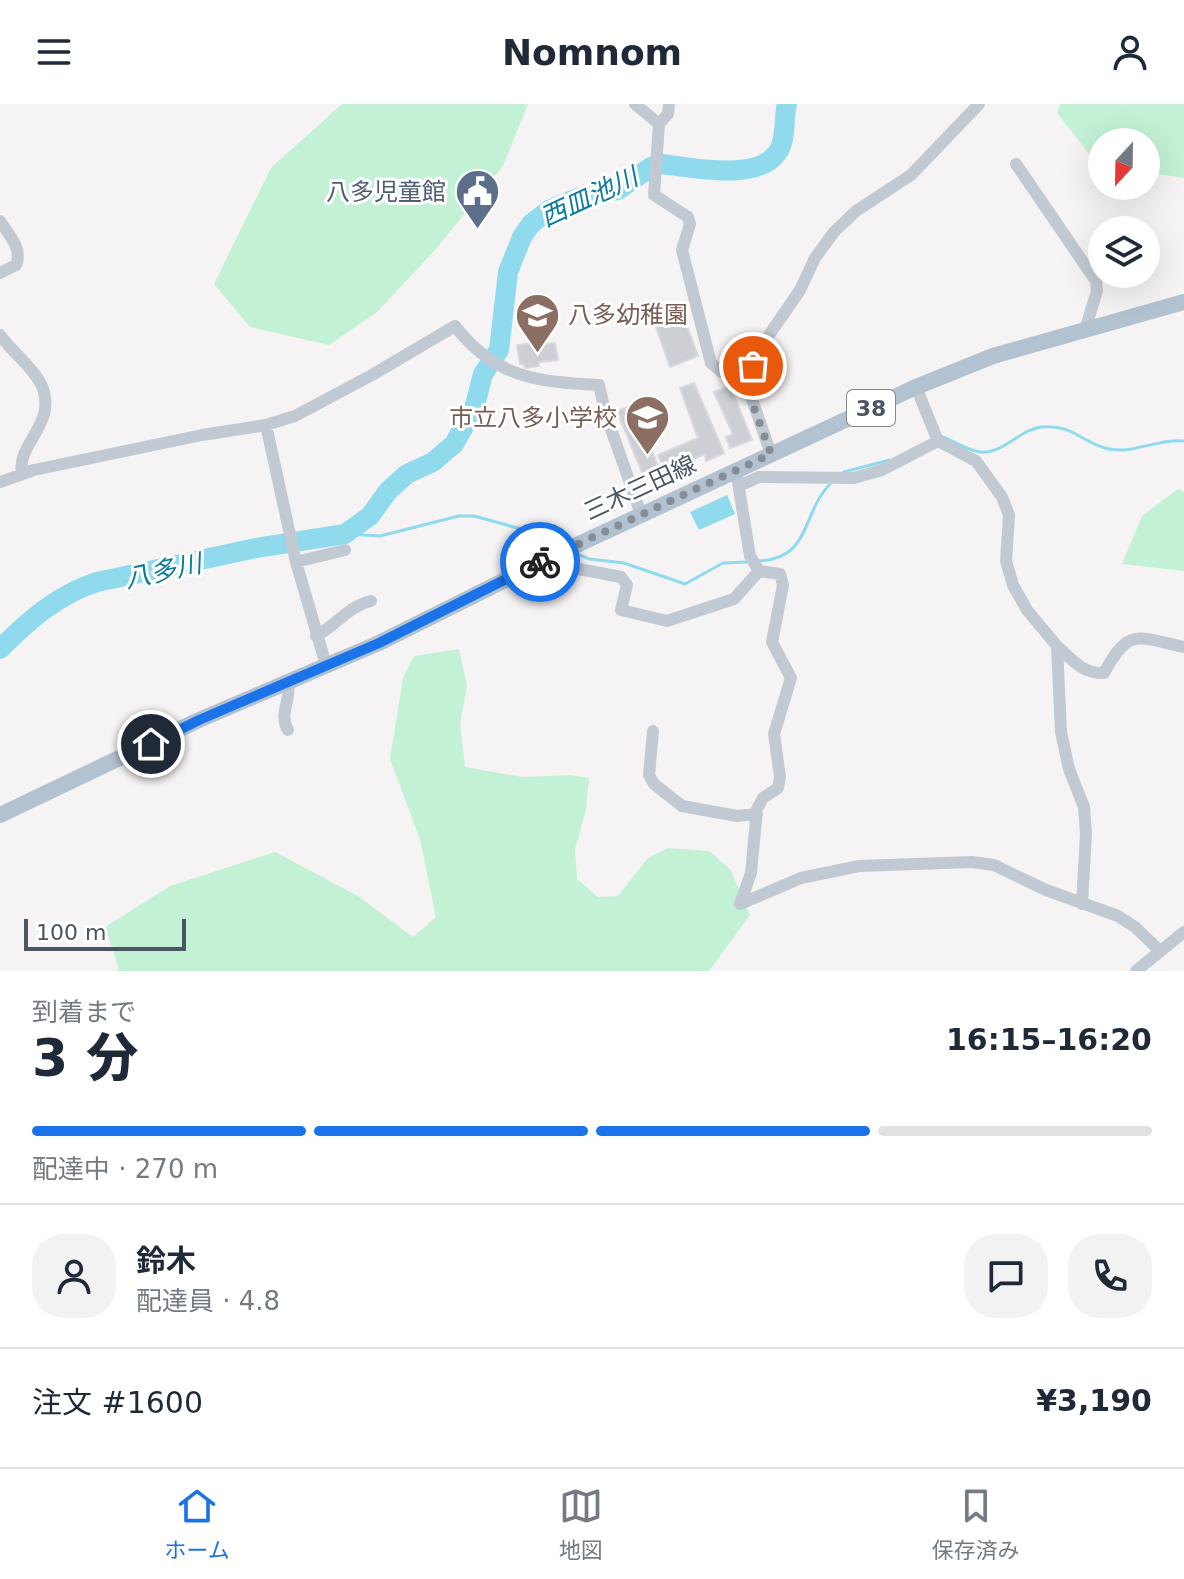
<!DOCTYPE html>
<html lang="ja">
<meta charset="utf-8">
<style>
body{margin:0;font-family:"DejaVu Sans","Noto Sans JP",sans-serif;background:#f2f2f3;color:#1f2937;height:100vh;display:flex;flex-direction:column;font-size:30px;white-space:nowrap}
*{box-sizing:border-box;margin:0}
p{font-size:26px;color:#747a83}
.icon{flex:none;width:44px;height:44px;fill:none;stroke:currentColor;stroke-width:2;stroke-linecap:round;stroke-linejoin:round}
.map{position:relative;height:867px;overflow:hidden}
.side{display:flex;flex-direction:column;background:#fff;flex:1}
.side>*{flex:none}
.needle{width:52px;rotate:202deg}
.tools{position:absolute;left:1088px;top:24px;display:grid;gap:16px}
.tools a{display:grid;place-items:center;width:72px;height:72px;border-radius:50%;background:#fff;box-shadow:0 8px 32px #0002;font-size:40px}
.scale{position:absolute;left:24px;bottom:20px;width:162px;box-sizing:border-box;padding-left:8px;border:4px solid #4a5661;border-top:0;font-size:22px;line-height:28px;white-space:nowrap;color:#4a5661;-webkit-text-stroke:6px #fff;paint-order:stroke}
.pin{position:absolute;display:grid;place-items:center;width:68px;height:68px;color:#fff;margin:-34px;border:4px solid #fff;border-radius:50%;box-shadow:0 2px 8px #0007}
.courier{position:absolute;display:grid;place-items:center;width:80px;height:80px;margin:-40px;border:6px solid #1a73e8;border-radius:50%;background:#fff;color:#222;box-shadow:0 2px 10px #0007}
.headline em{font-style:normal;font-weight:800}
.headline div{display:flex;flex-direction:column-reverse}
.headline{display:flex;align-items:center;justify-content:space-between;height:136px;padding:0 32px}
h1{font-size:52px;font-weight:800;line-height:60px}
.bar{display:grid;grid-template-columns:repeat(4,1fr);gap:12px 8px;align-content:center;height:96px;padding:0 32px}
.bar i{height:10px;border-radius:6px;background:#e0e1e3}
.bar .selected{background:#1a73e8}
.bar p{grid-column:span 4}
.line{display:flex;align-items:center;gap:20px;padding:0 32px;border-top:2px solid #e0e1e3}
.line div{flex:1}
.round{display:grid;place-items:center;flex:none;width:84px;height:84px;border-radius:32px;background:#f2f2f3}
header{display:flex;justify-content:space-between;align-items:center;height:104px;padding:0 32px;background:#fff;font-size:36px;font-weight:800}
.tab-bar{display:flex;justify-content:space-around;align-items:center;height:112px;border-top:2px solid #e0e1e3;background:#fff;font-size:22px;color:#747a83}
.tab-bar a{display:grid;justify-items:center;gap:4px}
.tab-bar .selected{color:#1a73e8}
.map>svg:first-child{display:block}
.green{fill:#c3f1d5}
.water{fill:#90daee}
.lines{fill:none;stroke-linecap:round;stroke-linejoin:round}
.stream{stroke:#90daee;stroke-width:3}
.river{stroke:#90daee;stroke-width:20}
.building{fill:#cdcfd5;stroke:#d7d9de;stroke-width:2}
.minor{stroke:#c1cad2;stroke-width:12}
.major{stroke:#b3c2d1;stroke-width:16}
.done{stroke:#868d94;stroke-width:8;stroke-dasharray:0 14.4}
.route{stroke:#1a73e8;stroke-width:10}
.labels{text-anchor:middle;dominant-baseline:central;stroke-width:6;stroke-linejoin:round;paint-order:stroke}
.shield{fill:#fff;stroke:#808990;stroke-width:2}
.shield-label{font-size:22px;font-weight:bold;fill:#4a5661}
.service-label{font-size:24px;fill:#4e5e75;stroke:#fff;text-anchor:end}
.education-label{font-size:24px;fill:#785e54;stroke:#fff;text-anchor:start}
.street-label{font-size:24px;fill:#4a5661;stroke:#fff}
.water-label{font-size:26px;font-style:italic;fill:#0c7c9b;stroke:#fff}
</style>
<header><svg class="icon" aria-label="menu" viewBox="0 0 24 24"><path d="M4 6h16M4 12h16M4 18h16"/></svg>Nomnom<svg class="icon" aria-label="person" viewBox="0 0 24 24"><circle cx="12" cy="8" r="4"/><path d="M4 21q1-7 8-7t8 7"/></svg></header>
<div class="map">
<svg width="1184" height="867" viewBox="0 0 1184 867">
<rect width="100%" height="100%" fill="#f5f3f3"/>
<path class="green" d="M342 0H528L503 62 436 145 377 208 329 241 250 223 214 180 271 64Z
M1060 0H1184V74L1146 68V38H1102V58L1094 56 1057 9Z
M1178 385 1184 388V467L1122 460 1142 412Z
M459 545 467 582 460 620 465 663 522 673 571 671 589 674 586 706 575 745 577 775 598 793 618 792 647 755 667 744 709 747 730 765 750 811 709 867H116L119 865 105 823 170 782 275 748 358 792 413 833 436 813 420 735 390 655 403 574 414 552Z"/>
<path class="water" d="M727 391 735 410 699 426 690 408Z"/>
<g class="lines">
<path class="stream" d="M940 332C953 336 966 346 980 348 1002 351 1020 325 1042 323 1073 321 1079 336 1105 344 1130 352 1158 334 1184 337
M844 368 890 356
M345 430 380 432 459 412H474L525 426 559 441
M573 448 589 455 624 459 685 480 723 459 747 458
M759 457C813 454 800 409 832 378"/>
<path class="river" d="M0 545C29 516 57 491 97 478L256 444 345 430 370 412 388 387 407 370 433 358 454 340 474 305 483 270 499 246 508 168 522 133 531 120 549 106 580 93 618 86 651 63 661 60C691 63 757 78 777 49 787 37 783 15 787 0"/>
</g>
<path class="building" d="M683 211 698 252 670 263 655 220Z
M546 237 547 240 555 239 558 256 539 258V262L525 264 524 260H520L517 241Z
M694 279 724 349 706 357 705 350 665 367 658 351 698 334 680 284Z
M730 282 752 336 730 344 726 333 733 330 714 288Z
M633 301 660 367 644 373 617 307Z"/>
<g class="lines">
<path class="minor" d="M635 0 659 20 654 91 688 113 690 120 682 146 711 259 722 268 745 275
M659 20 668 10 669 0
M1016 60 1096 177 1097 187 1085 226
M0 117C9 131 23 145 16 161L0 169
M0 231C12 248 31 261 41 280 59 319 16 340 22 369
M916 283 938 337 976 357 1002 393 1009 411 1006 457 1013 481 1027 506 1057 542 1061 628 1069 665 1084 703 1086 730 1082 800
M266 321 296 458 326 561
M771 350 745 275 767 234 800 186 815 154 834 128 856 107 911 71 979 0
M736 366 750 452 759 467 780 470 783 481 772 538 791 574 774 630 780 673 778 684 763 694 757 705 751 769 740 800
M0 378 34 366 202 331 266 321 295 312 372 271 455 222C495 274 538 278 599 281L606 311 641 410
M739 382 759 373 854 374 882 366 938 337
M551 453 579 465 621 473 627 481 621 506 667 517 734 495 759 467
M296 458 345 446
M316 532C336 522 348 502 371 497
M1057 542C1071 555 1083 570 1104 569 1129 523 1137 533 1184 543
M288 626C278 610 292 595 288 577
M653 627 649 671 654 680 682 702 737 712 757 710
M740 800 801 774 859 762 972 758 994 761 1046 786 1118 812 1135 823 1160 847
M1136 867 1184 828"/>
<path class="major" d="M0 711 199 616 379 539 551 453 916 283 993 252 1184 198"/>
</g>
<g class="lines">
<path class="done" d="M540 458 771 350 747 285 745 275 753 262"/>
<path class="route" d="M151 640 199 616 379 539 540 458"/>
</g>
<defs>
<symbol id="civic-pin" viewBox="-11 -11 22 30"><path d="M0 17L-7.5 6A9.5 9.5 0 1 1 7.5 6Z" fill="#5c6f8a" stroke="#fff"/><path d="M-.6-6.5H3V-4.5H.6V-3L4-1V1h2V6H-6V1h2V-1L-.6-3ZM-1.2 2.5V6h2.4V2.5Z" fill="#fff"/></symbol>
<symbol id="school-pin" viewBox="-11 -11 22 30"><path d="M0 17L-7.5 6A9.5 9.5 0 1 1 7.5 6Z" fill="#8d6e63" stroke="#fff"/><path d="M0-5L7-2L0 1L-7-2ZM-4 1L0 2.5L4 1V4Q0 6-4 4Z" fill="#fff"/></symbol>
</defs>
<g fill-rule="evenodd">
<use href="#civic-pin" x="452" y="62" width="51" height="69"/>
<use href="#school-pin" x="512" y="186" width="51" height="69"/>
<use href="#school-pin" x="622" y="288" width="51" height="69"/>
</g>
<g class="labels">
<rect class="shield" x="847" y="286" width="48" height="36" rx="6"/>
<g class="shield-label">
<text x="871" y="304">38</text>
</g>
<g class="service-label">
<text x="446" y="88">八多児童館</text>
</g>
<g class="education-label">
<text x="568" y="211">八多幼稚園</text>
<text x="617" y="314" text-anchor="end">市立八多小学校</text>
</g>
<g class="street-label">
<text transform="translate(640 384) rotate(-25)">三木三田線</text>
</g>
<g class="water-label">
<text transform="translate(589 93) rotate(-25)">西皿池川</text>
<text transform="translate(163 467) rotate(-12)">八多川</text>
</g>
</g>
</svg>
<div class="tools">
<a><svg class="needle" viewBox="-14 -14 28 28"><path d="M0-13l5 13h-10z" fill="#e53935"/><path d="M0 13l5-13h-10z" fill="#747a83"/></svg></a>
<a><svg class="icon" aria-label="layers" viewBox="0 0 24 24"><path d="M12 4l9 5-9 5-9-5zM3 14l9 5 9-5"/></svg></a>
</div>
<div class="scale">100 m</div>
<div class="pin" style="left:753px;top:262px;background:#ea580c"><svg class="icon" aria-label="bag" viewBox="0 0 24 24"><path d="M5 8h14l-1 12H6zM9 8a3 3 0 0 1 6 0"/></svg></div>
<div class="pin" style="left:151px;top:640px;background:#1f2937"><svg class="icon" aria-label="home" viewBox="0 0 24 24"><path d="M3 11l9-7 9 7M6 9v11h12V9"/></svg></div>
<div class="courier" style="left:540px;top:458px"><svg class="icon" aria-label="bike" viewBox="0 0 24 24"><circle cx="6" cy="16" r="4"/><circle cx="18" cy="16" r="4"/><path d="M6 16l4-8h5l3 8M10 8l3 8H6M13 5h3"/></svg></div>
</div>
<section class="side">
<div class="headline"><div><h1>3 分</h1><p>到着まで</p></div><em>16:15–16:20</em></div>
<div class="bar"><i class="selected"></i><i class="selected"></i><i class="selected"></i><i></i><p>配達中 · 270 m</p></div>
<div class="line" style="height:144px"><a class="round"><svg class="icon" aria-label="person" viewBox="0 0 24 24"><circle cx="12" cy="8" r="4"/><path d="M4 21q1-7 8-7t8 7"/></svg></a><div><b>鈴木</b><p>配達員 · 4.8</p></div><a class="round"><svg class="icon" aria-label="chat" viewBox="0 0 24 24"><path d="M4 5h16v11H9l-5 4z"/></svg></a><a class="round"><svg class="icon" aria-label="phone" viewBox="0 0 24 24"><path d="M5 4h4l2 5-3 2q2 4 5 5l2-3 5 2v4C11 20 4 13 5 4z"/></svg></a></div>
<div class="line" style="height:104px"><div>注文 #1600</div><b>¥3,190</b></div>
</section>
<nav class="tab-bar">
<a class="selected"><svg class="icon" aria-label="home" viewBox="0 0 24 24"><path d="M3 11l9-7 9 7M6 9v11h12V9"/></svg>ホーム</a>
<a><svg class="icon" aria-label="map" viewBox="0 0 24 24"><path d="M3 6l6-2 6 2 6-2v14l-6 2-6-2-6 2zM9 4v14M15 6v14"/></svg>地図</a>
<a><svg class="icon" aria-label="saved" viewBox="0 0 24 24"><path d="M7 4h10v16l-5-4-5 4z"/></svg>保存済み</a>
</nav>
